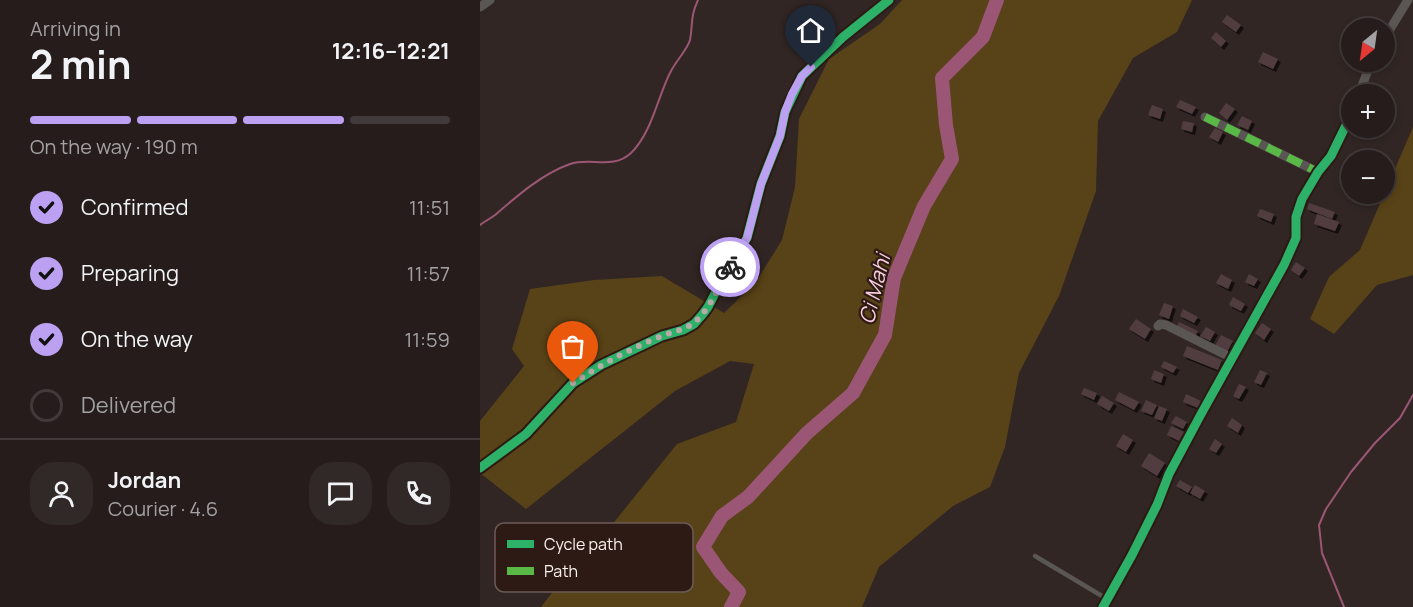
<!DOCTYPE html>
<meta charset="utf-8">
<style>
body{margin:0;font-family:Manrope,sans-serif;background:#312928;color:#f1f3f6;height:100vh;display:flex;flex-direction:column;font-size:22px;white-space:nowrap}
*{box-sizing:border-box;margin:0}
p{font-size:20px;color:#a3a1a3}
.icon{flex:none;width:33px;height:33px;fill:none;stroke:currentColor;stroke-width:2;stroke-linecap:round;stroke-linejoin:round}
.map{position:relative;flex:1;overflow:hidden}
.side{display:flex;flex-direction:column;background:#251c1b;width:480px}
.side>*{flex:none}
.needle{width:39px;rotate:209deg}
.buttons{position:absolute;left:861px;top:18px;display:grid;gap:12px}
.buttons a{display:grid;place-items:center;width:54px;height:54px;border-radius:50%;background:#251c1b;box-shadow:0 3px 9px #0003,0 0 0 2px #423a3a;font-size:30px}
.pin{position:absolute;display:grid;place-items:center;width:51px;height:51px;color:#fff;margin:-62px -26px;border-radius:50% 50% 50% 0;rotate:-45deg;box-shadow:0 0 6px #0007}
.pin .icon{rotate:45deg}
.courier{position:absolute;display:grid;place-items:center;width:60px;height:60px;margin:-30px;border:4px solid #bca0f2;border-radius:50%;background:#fff;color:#222;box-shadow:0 2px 8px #0007}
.head em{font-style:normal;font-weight:700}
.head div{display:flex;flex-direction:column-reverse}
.head{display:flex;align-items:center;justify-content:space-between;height:102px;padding:0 30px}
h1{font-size:39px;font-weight:700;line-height:45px}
.bar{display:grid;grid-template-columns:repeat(4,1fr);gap:9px 6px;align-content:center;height:72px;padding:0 30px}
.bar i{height:8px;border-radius:4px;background:#423a3a}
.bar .selected{background:#bca0f2}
.bar p{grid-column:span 4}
.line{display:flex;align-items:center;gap:15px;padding:0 30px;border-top:2px solid #423a3a}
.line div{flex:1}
.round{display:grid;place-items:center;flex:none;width:63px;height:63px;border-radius:24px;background:#312928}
ol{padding:0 30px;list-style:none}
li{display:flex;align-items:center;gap:18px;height:66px}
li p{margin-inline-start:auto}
li .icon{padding:6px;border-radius:50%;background:#bca0f2;color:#111;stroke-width:4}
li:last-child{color:#a3a1a3}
li i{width:33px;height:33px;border:3px solid #423a3a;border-radius:50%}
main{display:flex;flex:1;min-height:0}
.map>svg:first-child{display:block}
.green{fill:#584217}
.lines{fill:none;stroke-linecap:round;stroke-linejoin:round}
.stream{stroke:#9b5676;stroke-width:2}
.river{stroke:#9b5676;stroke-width:14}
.building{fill:#513e3f;filter:url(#shadow)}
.lane{stroke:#5a5654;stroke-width:4.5}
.street{stroke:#5a5654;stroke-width:9}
.quiet{stroke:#58b947;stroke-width:8;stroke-dasharray:15 8;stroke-linecap:butt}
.cycleway-casing{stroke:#2d1a14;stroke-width:13}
.cycleway{stroke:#2db169;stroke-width:9}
.done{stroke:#b6aba8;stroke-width:6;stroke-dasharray:0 10.8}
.route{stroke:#bca0f2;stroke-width:8}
.labels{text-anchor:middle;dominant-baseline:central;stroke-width:4.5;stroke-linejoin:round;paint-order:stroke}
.water-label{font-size:21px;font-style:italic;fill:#facfe1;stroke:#2d1a14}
.key{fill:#2d1a14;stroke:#6b5b56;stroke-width:1.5}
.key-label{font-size:16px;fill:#fdf2ef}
</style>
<main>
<section class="side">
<div class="head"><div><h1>2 min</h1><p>Arriving in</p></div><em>12:16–12:21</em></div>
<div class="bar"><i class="selected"></i><i class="selected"></i><i class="selected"></i><i></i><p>On the way · 190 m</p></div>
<ol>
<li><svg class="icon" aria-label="check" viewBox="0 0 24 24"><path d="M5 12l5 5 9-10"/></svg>Confirmed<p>11:51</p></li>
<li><svg class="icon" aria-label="check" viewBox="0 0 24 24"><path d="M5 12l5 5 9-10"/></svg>Preparing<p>11:57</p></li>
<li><svg class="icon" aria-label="check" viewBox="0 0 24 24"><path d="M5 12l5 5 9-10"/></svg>On the way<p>11:59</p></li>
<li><i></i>Delivered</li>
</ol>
<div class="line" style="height:108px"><a class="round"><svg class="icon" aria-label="person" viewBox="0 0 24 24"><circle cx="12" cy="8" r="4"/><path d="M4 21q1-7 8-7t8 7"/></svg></a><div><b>Jordan</b><p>Courier · 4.6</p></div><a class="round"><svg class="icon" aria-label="chat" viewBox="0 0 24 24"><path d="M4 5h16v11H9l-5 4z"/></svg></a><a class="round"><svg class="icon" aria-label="phone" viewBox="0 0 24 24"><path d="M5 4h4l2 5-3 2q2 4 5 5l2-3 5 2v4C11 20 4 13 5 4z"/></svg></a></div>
</section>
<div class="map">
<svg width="933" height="607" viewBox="0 0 933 607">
<defs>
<filter id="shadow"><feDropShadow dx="3" dy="3" stdDeviation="0" flood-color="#0009"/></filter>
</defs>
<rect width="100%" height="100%" fill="#312624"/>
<path class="green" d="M422 0H712L697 32 653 58 618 121 616 191 579 296 539 373 525 447 510 487 473 506 399 567 382 607H61L102 554 135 521 197 444 256 422 274 364 250 361 195 391 46 509 0 473V421L44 366 32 349 50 289 114 280 182 276 244 313 276 282 302 240 315 187 319 119 349 59 400 24Z
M933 127V275L897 285 854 334 830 319 849 277 880 250Z"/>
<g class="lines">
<path class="stream" d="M0 225C5 221 10 219 15 215 37 196 62 174 90 164 111 157 133 170 151 153 172 133 178 95 191 71 196 61 207 50 210 40 213 24 210 17 218 0
M864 607 842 553 839 525 846 509 871 472 895 443 920 418 933 395"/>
<path class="river" d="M251 607 259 592 241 573 223 547 242 516 268 497 327 433 373 393 405 335 414 278 444 206 472 159 466 125 462 78 503 37 517 0"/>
</g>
<path class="building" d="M747 15 761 25 756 32 742 22Z
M736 32 746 41 741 47 731 38Z
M783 52 798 59 793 69 778 62Z
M700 100 716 107 712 114 696 107Z
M746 103 755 109 747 120 739 113Z
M672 105 683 109 680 119 668 115Z
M762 116 772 121 768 130 757 125Z
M703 121 714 123 712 132 701 129Z
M735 128 743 132 738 142 729 137Z
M829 203 855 212 852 219 827 209Z
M780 209 794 214 791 222 777 216Z
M837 214 859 222 855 231 834 224Z
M816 262 825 268 819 276 811 270Z
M741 274 752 280 748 289 736 283Z
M769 274 778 279 774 286 765 282Z
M753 297 765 304 761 311 749 305Z
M684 303 693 306 689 319 679 315Z
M703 309 718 317 714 323 700 316Z
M656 319 671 329 665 339 649 329Z
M699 322 718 331 715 337 696 328Z
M782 323 791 329 784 340 775 333Z
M726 327 735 332 730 341 720 336Z
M741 335 753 341 747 352 735 346Z
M707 346 742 360 738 370 703 356Z
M684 361 697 367 693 373 681 367Z
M674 370 684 374 681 383 671 379Z
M780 370 787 373 781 385 774 382Z
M759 384 766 387 759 399 753 396Z
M604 388 617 393 614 400 601 394Z
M639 392 659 402 654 410 635 400Z
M706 394 721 401 718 408 703 402Z
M622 396 634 403 629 411 617 404Z
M666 400 677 405 672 415 661 411Z
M679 406 687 409 682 421 674 418Z
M696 416 707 422 703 429 691 423Z
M752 418 762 425 758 433 747 426Z
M691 426 704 432 699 441 687 435Z
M643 434 653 440 646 452 636 446Z
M735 439 742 444 736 453 729 449Z
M669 453 685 463 677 476 661 466Z
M700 480 712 487 708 493 696 486Z
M715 485 725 491 720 499 710 493Z"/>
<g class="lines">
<path class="lane" d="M555 556 627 599"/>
<path class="street" d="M0 7 10 0
M904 39 928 0
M879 94 891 62
M725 117 838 172
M678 326 680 324 686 325 752 358
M0 468 46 434 93 383 121 365 182 336 203 330 214 324 222 315 228 307 244 276 267 238 281 184 300 136 305 112 322 76 363 37 409 0
M623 607 652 555 677 505 689 474 720 416 804 265 816 238V217L822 199 838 172 851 156 872 113"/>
<path class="quiet" d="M725 117 838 172"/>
<defs>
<path id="cycleway" d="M0 468 46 434 93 383 121 365 182 336 203 330 214 324 222 315 228 307 244 276 267 238 281 184 300 136 305 112 322 76 363 37 409 0
M623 607 652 555 677 505 689 474 720 416 804 265 816 238V217L822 199 838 172 851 156 872 113"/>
</defs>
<use href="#cycleway" class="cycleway-casing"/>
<use href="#cycleway" class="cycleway"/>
</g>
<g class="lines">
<path class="done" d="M93 383C121 365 151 348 182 336 194 331 206 330 216 321 232 306 238 286 250 267"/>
<path class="route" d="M250 267 267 238 281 184 300 136 305 112 312 94 322 76 331 67"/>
</g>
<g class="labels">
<g class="water-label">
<text transform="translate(394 289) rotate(-76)">Ci Mahi</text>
</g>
</g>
<rect x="15" y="523" width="198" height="69" rx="9" class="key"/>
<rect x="27" y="540" width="27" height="8" fill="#2db169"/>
<rect x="27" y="567" width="27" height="8" fill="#58b947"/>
<g class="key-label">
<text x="64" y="550">Cycle path</text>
<text x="64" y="577">Path</text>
</g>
</svg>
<div class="buttons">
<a><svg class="needle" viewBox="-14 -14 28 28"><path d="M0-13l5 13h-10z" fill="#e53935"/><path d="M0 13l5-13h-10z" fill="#a3a1a3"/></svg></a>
<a>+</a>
<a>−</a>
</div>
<div class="pin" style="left:93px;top:383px;background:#ea580c"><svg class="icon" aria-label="bag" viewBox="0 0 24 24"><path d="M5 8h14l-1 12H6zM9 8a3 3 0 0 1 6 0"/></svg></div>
<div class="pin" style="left:331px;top:67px;background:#1f2937"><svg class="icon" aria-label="home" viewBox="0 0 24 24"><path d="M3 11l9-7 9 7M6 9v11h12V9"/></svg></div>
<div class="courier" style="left:250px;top:267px"><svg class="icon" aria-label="bike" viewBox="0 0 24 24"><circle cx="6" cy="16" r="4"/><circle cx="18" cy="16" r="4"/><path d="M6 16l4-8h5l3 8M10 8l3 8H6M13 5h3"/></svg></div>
</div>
</main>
